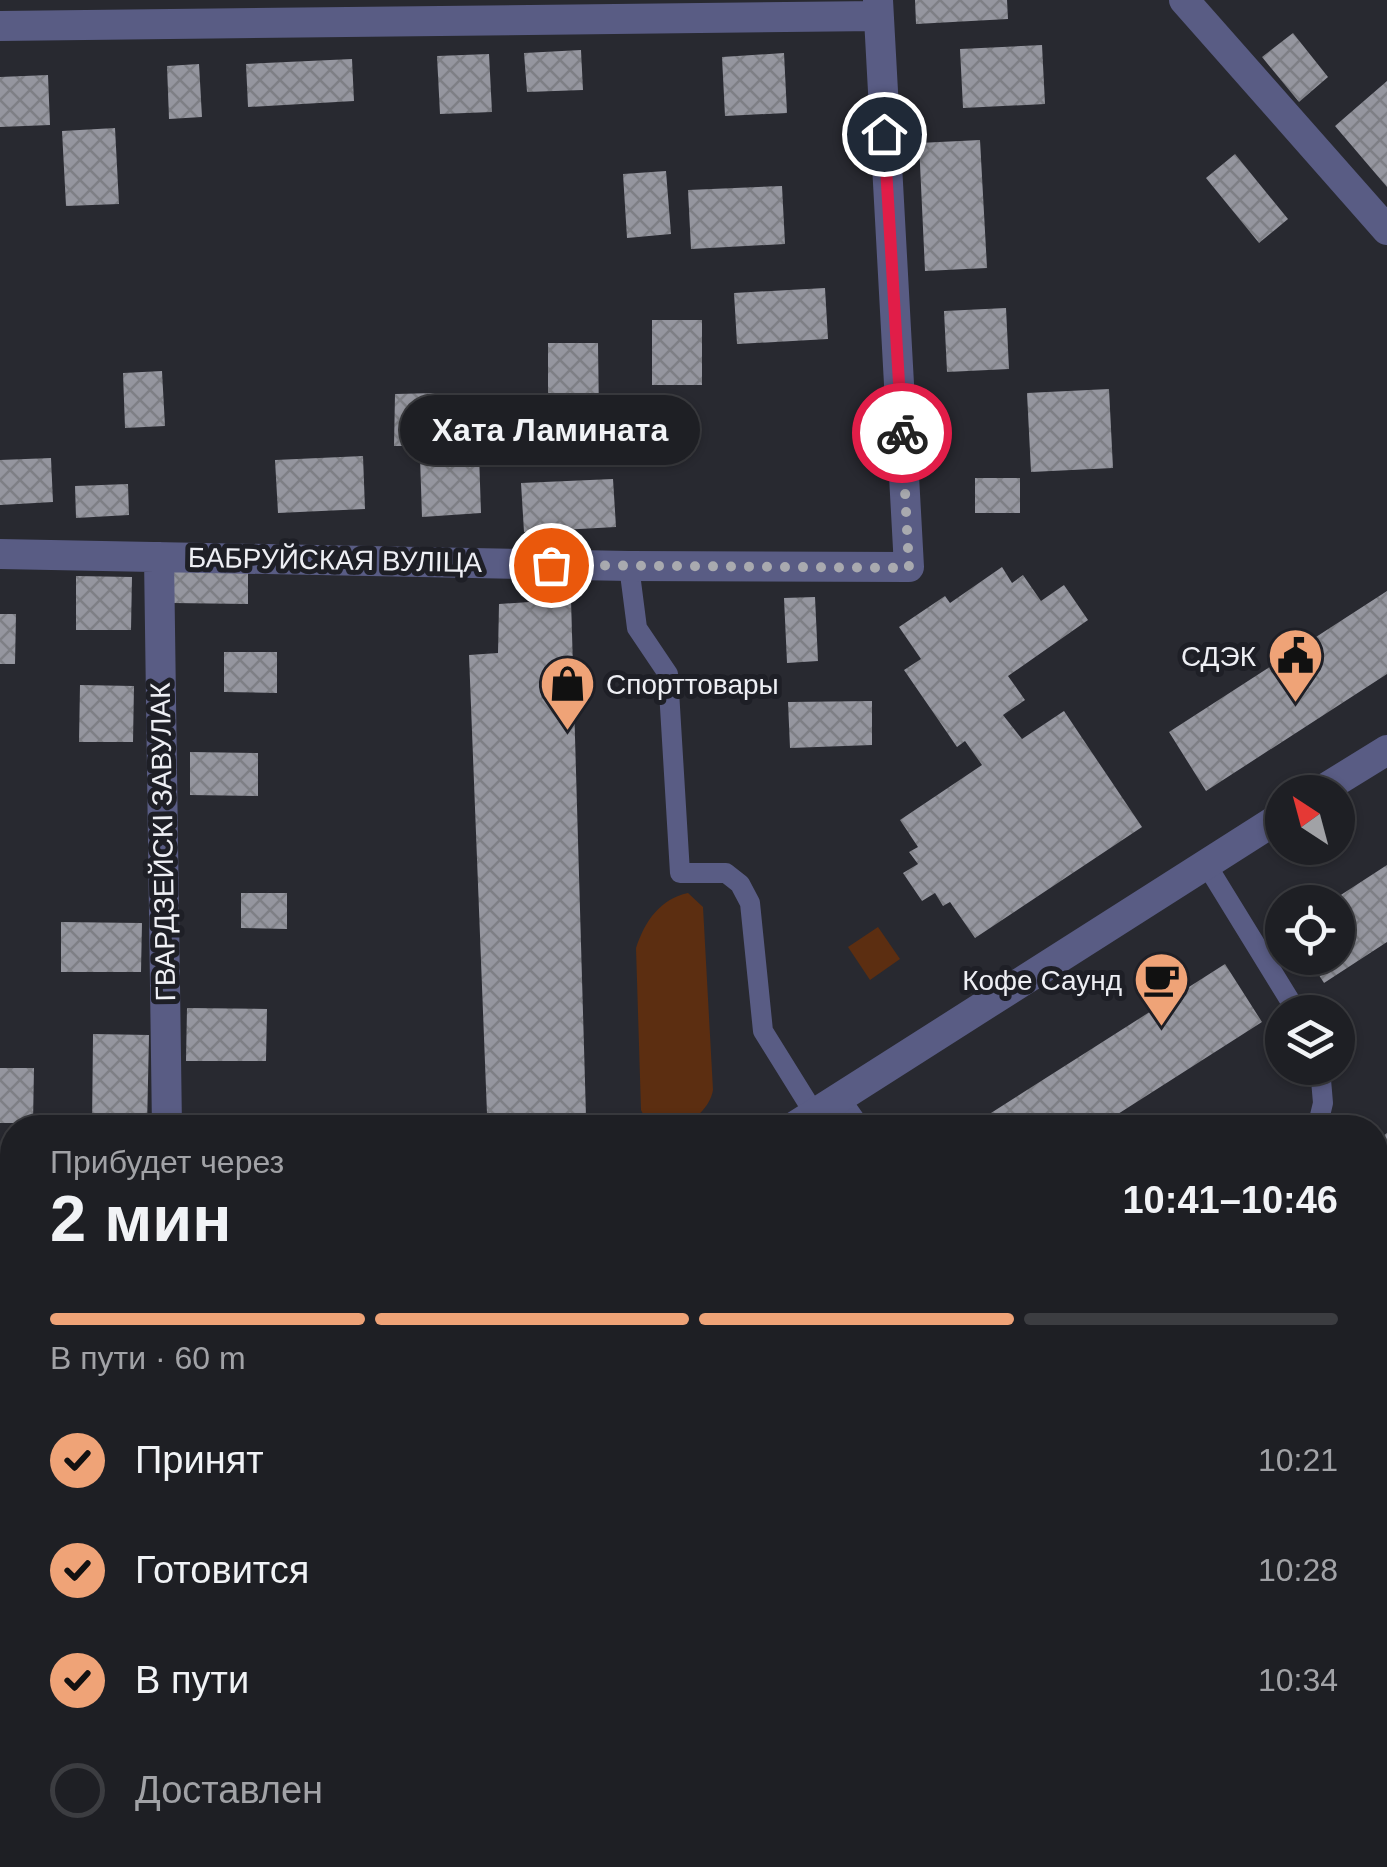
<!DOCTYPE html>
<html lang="ru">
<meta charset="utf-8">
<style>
body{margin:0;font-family:Arial,sans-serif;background:#2b2c31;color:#f1f3f6;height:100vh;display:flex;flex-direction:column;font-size:38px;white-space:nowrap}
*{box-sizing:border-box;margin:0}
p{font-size:32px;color:#a1a2a6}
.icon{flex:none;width:55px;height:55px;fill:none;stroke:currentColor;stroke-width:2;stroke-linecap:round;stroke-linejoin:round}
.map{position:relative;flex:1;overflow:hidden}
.details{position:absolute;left:0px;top:1115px;width:1388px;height:752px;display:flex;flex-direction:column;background:#1e1f24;border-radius:40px 40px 0 0;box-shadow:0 2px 8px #0004,0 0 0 2px #3c3d41}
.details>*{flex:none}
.needle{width:65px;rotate:324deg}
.buttons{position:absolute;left:1265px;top:775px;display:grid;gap:20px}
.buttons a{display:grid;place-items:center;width:90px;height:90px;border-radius:50%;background:#1e1f24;box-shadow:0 2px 8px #0004,0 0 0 2px #3c3d41;font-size:50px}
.pin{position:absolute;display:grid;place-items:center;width:85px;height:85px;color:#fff;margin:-42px;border:5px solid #fff;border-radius:50%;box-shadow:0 2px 10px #0007}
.courier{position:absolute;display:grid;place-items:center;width:100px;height:100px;margin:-50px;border:8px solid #e11d48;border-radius:50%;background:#fff;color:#222;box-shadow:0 2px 12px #0007}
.bubble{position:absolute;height:70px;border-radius:35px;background:#1e1f24;box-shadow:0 2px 8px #0004,0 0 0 2px #3c3d41;font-size:32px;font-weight:800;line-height:70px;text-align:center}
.summary em{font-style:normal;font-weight:800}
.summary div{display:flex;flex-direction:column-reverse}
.summary{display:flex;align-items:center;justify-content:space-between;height:170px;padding:0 50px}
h1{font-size:65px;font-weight:800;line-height:75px}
.bar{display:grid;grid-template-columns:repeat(4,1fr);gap:15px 10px;align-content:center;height:120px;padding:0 50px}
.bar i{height:12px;border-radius:8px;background:#3c3d41}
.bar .current{background:#efa377}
.bar p{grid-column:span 4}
ol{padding:0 50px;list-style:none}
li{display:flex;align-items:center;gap:30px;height:110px}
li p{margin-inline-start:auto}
li .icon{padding:10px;border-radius:50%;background:#efa377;color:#111;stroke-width:4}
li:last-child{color:#a1a2a6}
li i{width:55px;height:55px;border:5px solid #3c3d41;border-radius:50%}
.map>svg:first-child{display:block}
.grass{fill:#5c2e11}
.building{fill:url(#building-cross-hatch)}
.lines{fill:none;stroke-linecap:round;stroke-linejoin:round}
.lane{stroke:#595c84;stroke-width:20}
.street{stroke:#595c84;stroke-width:30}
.secondary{stroke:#7477b7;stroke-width:30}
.done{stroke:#a9aaaf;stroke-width:10;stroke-dasharray:0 18}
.route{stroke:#e11d48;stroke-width:12}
.labels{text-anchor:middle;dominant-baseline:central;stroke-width:10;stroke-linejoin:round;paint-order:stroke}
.street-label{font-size:28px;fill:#eeeff4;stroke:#1e1f26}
.poi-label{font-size:28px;fill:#eeeff4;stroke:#1e1f26;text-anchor:end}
</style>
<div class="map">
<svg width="1387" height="1867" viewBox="0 0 1387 1867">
<defs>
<pattern id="building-cross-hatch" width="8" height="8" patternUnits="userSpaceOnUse" patternTransform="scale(2.5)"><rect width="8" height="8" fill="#95969f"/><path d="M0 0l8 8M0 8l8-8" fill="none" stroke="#7e7f85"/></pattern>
</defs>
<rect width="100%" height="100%" fill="#282930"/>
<path class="grass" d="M688 893 703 907 713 1090C708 1121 656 1147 641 1110L636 948C645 921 660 899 688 893Z
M878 927 900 959 870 980 848 947Z
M1375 1662 1387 1667V1867H187L205 1855H1375Z"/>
<path class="building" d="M915 0H1007L1008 19 916 24Z
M1293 33 1328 77 1299 102 1262 57Z
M1042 45 1045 104 963 108 960 49Z
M581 50 583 90 527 92 524 53Z
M784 53 787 113 725 116 722 57Z
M489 54 492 112 440 114 437 56Z
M352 59 354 101 248 107 246 64Z
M199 64 202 117 169 119 167 66Z
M48 75 50 125 0 127V77Z
M1387 81V187L1335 126Z
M115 128 119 204 66 206 62 131Z
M980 140 987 268 925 271 919 143Z
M1235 154 1288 219 1259 243 1206 178Z
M666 171 671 234 627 238 623 174Z
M782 186 785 244 691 249 688 190Z
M825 288 828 339 737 344 734 293Z
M1006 308 1009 369 947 372 944 311Z
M652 320H702V385H652Z
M548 343H598L599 417 548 418Z
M162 371 165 426 125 428 123 373Z
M1109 389 1113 468 1031 472 1027 393Z
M435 393 436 446H394L395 394Z
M479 454 481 513 422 517 420 457Z
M363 456 365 509 278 513 275 460Z
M51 458 53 502 0 505V460Z
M975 478H1020V513H975Z
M613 479 616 527 524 532 521 483Z
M128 484 129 515 76 518 75 486Z
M1002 567 1012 583 1023 575 1041 601 1064 585 1088 620 1008 676 1025 700 1003 715 1022 739 1064 711 1142 827 975 938 950 902 943 906 935 893 922 901 903 873 918 864 909 852 918 847 900 820 982 765 965 741 957 747 904 670 921 659 899 627 945 596 950 603Z
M172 568 248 569V604L172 603Z
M76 576 132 577 131 630H76Z
M1387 591V674L1206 791 1169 732Z
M815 597 818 661 787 663 784 598Z
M571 599 586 1116 582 1128H477L487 1114 469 655 498 653 499 604Z
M0 614H16L15 664H0Z
M224 652H277V693L224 692Z
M80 685 134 686 133 742H79Z
M872 701V745L790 748 788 702Z
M190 752 258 753V796L190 795Z
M1387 865V942L1324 983 1308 958H1338V902H1330Z
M241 893H287V929L241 928Z
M61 922 142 923 141 972H61Z
M1225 964 1262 1022 1096 1128H985L980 1120Z
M187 1008 267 1009 266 1061H186Z
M93 1034 149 1035 147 1128H92Z
M0 1068H34L33 1123H0Z
M1387 1133V1167L1375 1149V1142Z
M1387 1274V1416L1375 1402V1282Z
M6 1414 12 1425V1487L0 1495V1418Z
M12 1704V1791L0 1799V1712Z"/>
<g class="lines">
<path class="lane" d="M629 566 637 628 668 674 680 873H726L740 884 750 903 763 1031 814 1113
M1206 864 1297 1012
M839 1097 861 1128
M1317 1128 1323 1103 1320 1068
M1375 1228 1387 1232
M1375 1594 1384 1575
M0 1838 12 1829"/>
<path class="street" d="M1184 0 1387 230
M0 26 878 16
M0 554 629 566 909 567 878 0
M159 557 167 1128
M1319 792 1387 750
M792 1128 1282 816
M0 1340 12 1346"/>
<path class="secondary" d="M1375 1528 1387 1533
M1375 1571 1387 1576
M0 1611 12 1603"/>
</g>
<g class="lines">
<path class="done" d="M551 565 909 568 902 433"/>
<path class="route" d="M884 134 902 433"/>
</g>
<defs>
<symbol id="civic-pin" viewBox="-11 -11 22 30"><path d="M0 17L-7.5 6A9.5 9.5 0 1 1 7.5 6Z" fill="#efa377" stroke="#1e1f26"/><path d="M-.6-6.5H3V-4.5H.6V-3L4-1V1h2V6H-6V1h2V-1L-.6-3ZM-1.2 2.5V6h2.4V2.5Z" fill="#111"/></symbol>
<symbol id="shop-pin" viewBox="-11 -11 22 30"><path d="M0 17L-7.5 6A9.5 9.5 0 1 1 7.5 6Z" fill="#efa377" stroke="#1e1f26"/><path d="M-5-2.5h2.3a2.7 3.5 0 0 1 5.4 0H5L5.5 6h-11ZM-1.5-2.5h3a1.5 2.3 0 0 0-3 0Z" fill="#111"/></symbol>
<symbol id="cafe-pin" viewBox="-11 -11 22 30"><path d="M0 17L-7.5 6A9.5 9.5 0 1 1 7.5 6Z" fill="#efa377" stroke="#1e1f26"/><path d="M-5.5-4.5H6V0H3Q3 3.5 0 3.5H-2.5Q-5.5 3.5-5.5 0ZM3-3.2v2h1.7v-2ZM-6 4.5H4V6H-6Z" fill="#111"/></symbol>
</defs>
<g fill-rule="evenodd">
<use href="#civic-pin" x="1264" y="624" width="63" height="86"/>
<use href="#shop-pin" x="536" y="652" width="63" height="86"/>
<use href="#cafe-pin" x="1130" y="948" width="63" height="86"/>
</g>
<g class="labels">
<g class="street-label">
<text transform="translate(335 560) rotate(1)">БАБРУЙСКАЯ ВУЛІЦА</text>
<text transform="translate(163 842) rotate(-91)">ГВАРДЗЕЙСКІ ЗАВУЛАК</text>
</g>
<g class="poi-label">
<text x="1256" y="656">СДЭК</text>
<text x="606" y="684" text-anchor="start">Спорттовары</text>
<text x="1122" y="980">Кофе Саунд</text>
</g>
</g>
</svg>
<div class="buttons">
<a><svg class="needle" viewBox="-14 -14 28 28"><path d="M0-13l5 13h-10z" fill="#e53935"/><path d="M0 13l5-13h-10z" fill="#a1a2a6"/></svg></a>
<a><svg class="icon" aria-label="locate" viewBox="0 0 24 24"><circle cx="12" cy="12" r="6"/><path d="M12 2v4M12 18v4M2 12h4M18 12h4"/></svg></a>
<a><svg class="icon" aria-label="layers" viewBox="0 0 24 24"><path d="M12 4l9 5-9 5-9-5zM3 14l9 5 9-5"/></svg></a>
</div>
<div class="pin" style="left:551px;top:565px;background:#ea580c"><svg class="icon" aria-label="bag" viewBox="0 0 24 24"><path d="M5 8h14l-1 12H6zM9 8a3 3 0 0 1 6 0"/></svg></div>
<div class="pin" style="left:884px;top:134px;background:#1f2937"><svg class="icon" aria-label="home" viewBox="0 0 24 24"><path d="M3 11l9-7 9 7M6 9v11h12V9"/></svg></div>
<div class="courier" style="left:902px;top:433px"><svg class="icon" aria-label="bike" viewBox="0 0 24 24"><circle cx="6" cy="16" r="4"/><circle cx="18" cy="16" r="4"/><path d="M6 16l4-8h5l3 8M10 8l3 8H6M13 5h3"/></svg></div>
<div class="bubble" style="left:400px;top:395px;width:300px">Хата Ламината</div>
<section class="details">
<div class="summary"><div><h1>2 мин</h1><p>Прибудет через</p></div><em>10:41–10:46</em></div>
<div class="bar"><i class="current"></i><i class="current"></i><i class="current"></i><i></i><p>В пути · 60 m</p></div>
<ol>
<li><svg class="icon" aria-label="check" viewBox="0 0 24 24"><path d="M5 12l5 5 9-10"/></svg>Принят<p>10:21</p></li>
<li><svg class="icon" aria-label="check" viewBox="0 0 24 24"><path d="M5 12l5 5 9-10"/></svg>Готовится<p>10:28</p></li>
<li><svg class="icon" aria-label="check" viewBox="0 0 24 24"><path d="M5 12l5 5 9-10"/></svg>В пути<p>10:34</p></li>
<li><i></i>Доставлен</li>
</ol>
</section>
</div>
